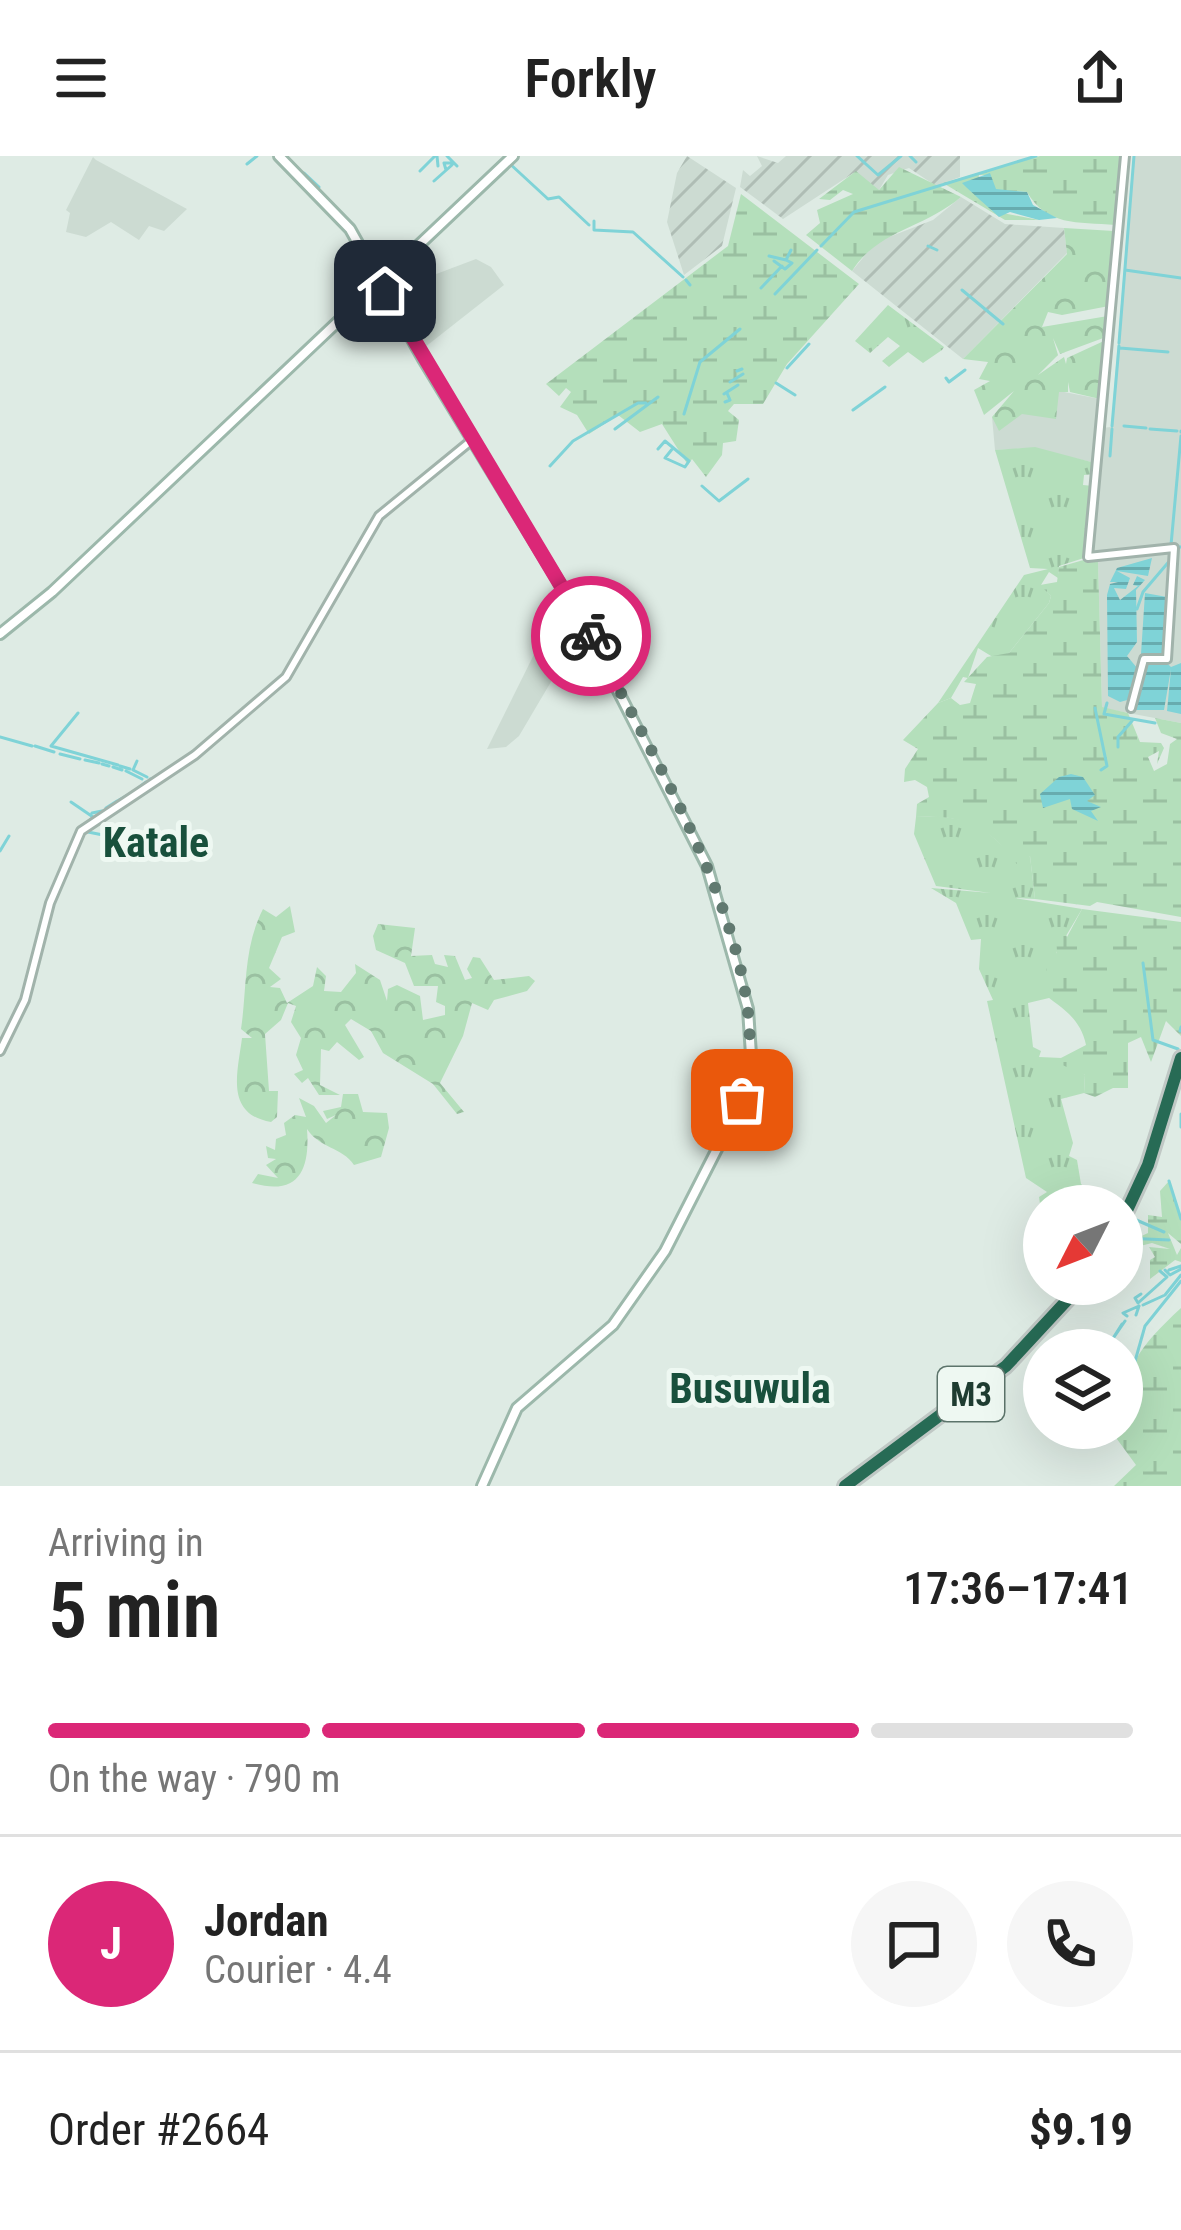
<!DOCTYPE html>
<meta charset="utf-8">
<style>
body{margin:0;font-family:"Roboto Condensed",sans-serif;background:#f6f6f6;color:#222;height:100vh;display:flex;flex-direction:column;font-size:45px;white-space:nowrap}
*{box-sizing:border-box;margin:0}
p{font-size:39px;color:#767676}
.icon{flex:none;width:66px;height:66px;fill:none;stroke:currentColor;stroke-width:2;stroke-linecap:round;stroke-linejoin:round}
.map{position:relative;height:1330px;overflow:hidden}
.sheet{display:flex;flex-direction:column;background:#fff;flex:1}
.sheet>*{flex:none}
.needle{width:78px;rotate:228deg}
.buttons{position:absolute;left:1023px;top:1029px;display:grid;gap:24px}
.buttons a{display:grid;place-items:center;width:120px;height:120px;border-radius:50%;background:#fff;box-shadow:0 12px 48px #0002;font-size:60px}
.pin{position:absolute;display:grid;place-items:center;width:102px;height:102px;color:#fff;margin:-51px;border-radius:24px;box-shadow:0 6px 18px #0006}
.courier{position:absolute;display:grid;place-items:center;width:120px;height:120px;margin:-60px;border:9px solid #db2777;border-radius:50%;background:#fff;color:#222;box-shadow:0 3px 15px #0007}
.overview em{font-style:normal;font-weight:600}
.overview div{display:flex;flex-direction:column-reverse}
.overview{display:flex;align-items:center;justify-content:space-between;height:204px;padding:0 48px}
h1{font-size:78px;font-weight:600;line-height:90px}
.bar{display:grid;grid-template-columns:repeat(4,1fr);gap:18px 12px;align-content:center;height:144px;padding:0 48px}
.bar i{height:15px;border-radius:9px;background:#e0e0e0}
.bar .selected{background:#db2777}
.bar p{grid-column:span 4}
.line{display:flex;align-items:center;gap:30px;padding:0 48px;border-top:3px solid #e0e0e0}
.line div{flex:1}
.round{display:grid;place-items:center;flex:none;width:126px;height:126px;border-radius:63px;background:#f6f6f6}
header{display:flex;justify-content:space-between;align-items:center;height:156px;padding:0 48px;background:#fff;font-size:54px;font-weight:600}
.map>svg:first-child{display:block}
.built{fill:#ccdbd2}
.industrial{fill:url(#industrial-furrows)}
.grass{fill:url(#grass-tufts)}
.forest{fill:url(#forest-crowns)}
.wetland{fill:url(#wetland-marsh)}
.water{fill:url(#water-rules)}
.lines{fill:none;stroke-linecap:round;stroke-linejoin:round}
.stream{stroke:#7fd3d7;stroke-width:3}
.tertiary-casing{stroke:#a1b3ab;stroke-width:12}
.secondary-casing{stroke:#9cb8ab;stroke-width:14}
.motorway-casing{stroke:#c0c8c5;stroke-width:18}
.tertiary{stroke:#fff;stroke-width:6}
.secondary{stroke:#fff;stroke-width:8}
.motorway{stroke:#276b55;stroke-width:12}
.done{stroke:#617970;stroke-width:12;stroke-dasharray:0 21.6}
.route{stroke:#db2777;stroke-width:15}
.labels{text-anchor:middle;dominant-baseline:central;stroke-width:10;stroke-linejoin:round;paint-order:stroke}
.shield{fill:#eef8f2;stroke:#5c746b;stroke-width:3}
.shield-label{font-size:33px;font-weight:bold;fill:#1e3c31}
.quarter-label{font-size:42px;font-weight:bold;fill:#18503c;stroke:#eef8f2}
</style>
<header><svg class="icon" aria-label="menu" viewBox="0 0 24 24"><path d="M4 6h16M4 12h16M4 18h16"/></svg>Forkly<svg class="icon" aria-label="share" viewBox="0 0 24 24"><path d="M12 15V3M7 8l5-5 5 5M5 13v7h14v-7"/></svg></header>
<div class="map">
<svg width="1181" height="1330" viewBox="0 0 1181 1330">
<defs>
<pattern id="industrial-furrows" width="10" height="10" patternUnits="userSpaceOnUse" patternTransform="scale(3)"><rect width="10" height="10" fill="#ccdbd2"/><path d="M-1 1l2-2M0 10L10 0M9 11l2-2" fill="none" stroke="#afbdb5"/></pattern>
<pattern id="grass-tufts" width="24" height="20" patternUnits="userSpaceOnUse" patternTransform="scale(3)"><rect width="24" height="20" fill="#b4dfbb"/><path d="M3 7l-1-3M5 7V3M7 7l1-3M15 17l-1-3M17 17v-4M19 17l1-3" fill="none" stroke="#9ac0a1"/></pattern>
<pattern id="forest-crowns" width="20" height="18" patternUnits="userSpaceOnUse" patternTransform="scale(3)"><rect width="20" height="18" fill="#b4dfbb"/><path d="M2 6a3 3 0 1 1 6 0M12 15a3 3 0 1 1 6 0" fill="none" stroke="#9ac0a1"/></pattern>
<pattern id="wetland-marsh" width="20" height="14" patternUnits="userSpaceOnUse" patternTransform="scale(3)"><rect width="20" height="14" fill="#b4dfbb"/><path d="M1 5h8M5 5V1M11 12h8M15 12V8" fill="none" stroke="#9ac0a1"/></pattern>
<pattern id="water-rules" width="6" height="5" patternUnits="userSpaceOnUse" patternTransform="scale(3)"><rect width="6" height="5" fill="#7fd3d7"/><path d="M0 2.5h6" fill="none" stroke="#67acaf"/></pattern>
</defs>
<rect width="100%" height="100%" fill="#deebe4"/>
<path class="built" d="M1133 0H1181V567L1102 552 1098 405 1090 397 1101 272 1111 271Z
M93 1 96 4 187 53 164 75 149 70 139 84 111 66 86 81 66 76 70 57 66 54Z
M476 103 491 111 504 129 420 195 406 169 429 153 415 126Z
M1059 235 1100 243 1095 307 1032 292 995 294 992 261 1022 258Z
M562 442 606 515 578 535 555 519 519 580 506 591 487 593Z"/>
<path class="industrial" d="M687 0 736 32 722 90 684 119 667 66 677 17Z
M757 0 778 7 786 0H960V21L936 30 909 12 888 19 879 34H872L855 16 783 63 740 31 743 14 750 20 762 10Z
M961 41 1005 68 1064 72 1067 97 963 203 852 115 876 86 933 64Z"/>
<path class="grass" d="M888 149 944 191 942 194 923 207 908 196 889 211 882 205 900 190 888 181 870 197 855 185Z
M1035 291 1095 307 1094 318 1084 319 1083 329 1093 330 1087 401 1059 410 1058 422 1049 416 1041 429 1051 440 1049 447 1009 497 996 503 978 492 968 522 963 521 951 542 938 547 1024 419 1048 413 1030 412 995 294Z
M938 660 976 666 1024 709 1030 700 1035 743 1015 742 1082 753 1057 795 1049 842 1028 847 1033 891 1041 895 1039 901 1062 902 1085 919 1084 937 1061 943 1073 987 1069 1000 1077 1004 1081 1028 1098 1043 1096 1050 1040 1048 1039 1041 1047 1036 1026 1022 987 845 993 844 979 813 981 783 971 784 956 747 931 732 991 737 936 730 914 678 916 661Z"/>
<path class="forest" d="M1064 72 1114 75 1109 150 1062 159 1048 156 1042 171 1108 160 1106 181 1060 198 1053 182 1058 199 1038 219 1064 201 1066 208 1067 202 1106 184 1100 243 1070 236 1068 226V236H1059L1056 263 1022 258 999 275 992 261 1014 235 984 259 974 234 990 225 979 223 988 206 963 203 1067 98Z
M290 750 295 776 282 781 269 812 281 823 270 831 280 832 287 847 313 830 317 811 326 820 324 835 341 836 356 817 355 808 380 824 387 845 388 833 397 829 420 840 423 864 445 859V850L436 846 438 830H414L405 807 376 794 373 780 378 768 415 772 411 800 432 799 435 808 448 811 444 799 455 800 465 824 472 822 467 813 473 801 480 802 494 824 529 820 535 825 527 835 494 844 488 854 472 847 463 880 440 927 464 956 457 958 433 928 383 897 371 875 351 863 345 869 364 901 359 904 337 886 329 895 321 893 320 929 340 939H319L308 922 302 927 294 918 303 914 296 899 301 882 291 866 296 850 288 847 281 864 265 878 269 935H278L277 961 271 966C224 958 238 915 242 882H252L241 873C247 834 243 792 263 753L276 761Z
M343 938H358L363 956 387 957 389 972 381 1001 354 1009C342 991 319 992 307 973 310 1012 300 1041 252 1027L258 1018 278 1022 266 1009 276 1003 268 1002 266 990 275 994 276 983 286 979 284 967 295 959 306 961 299 942 314 950 326 967 336 959 327 963 323 955 341 951Z"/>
<path class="wetland" d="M1040 0H1123L1116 69C1076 66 1047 70 1027 36L995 34 986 19H979L977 35 992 55 1039 64H1005L943 27Z
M899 11 961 41C923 73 878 74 852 115L806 79 820 67 817 54 853 38 843 34 830 44 819 43 856 15 879 34Z
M741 38 859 128 787 208 763 248H734L728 255 739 264 736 285 723 287 722 299 706 321 692 303 688 309 662 268 640 276 618 259 589 278 577 259 560 251 571 236 566 232 559 240 546 228 728 90Z
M1087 403 1098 405 1102 551 1128 557 1140 586 1161 587 1164 592 1157 608 1159 595 1148 601 1154 615 1167 608 1170 588 1177 583 1161 577 1155 562 1181 567V761L1097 746 1090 750 1035 743 1030 700 1023 717C995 674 967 657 916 661L917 648 929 641 927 631 915 624 904 626 905 613 918 593 903 584 938 547 951 542 960 549 970 547 976 528 964 526 987 501 1009 497 1049 447 1051 440 1040 429 1057 426 1059 411Z
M1082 753 1181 766V880L1166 865 1151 906 1141 881 1128 887V932H1113L1095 941 1084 937 1085 919 1060 908 1059 903 1086 889C1080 860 1059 851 1043 837L1049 799 1057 797 1056 774 1064 773 1067 781Z
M1169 1025 1181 1063V1088L1168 1077 1177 1099 1181 1092V1106L1175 1104 1150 1123V1104L1155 1101 1149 1091 1170 1093 1152 1087 1140 1090 1135 1083 1148 1077V1059L1162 1061 1160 1035Z
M1181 1152V1330H1114L1136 1309 1114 1279 1122 1272C1122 1212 1139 1191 1181 1152Z"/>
<path class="water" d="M990 17 996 33 1027 36 1033 49 1057 62 1039 64 1010 56 999 61C987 50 972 37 962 27Z
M1152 402 1148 420 1117 415 1130 422 1126 433 1114 432 1120 444 1138 430 1133 429 1137 420 1145 424 1136 434 1137 486 1127 500 1138 513 1131 543 1120 546 1108 540 1107 439 1110 428 1118 426H1110L1117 412Z
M1145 437 1167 441 1165 500 1141 498Z
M1146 505H1165L1171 511 1181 507V558L1167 555 1171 513 1164 554H1136Z
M1071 618 1083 621 1095 639 1087 645 1101 651 1091 655 1098 665 1072 653 1070 643 1043 652 1040 638 1059 621Z"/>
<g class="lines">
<path class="stream" d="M437 0 438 10
M447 0 457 10
M857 0 878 19 901 0
M910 0 916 6
M289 5 299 14
M509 7 548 43 559 41 589 69
M247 8 257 0
M446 14 444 7H454
M420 15 435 0
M304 17 319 31
M434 25 452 9
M594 65V74L633 76 683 121
M351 67 368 97
M821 90 854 56 1036 0
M928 90 937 94
M769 100 786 104 791 94
M774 105 785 113 792 107 786 104
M1125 114 1181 122
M686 124 690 129
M761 132 782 110
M962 134 1003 168
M775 138 817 94
M1119 187 1134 0
M1120 192 1168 196
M787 212 809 188
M737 215 742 213
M946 222 949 226 965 214
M730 226 743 218
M776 227 795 239
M724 238 738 229
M725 246 730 244 727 237
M853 254 885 231
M684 258 700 206 740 173
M1112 270 1119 190
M1124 270 1146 272
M615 273 658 241
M1150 273 1177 275
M1181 276V275
M658 293 665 285 689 305 685 311 665 302 673 292
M1110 300 1112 273
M550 310 573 285 638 247H646
M702 330 719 345 748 323
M1171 389 1181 280
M1179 391H1181
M1137 453 1143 436 1172 402
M1107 547 1104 558 1155 567
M1095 552 1107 610 1101 614
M78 557 51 590 118 609
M0 581 32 590
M35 590 54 596
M1118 591V581L1132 565
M60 598 80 603
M85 604 99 607
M137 605 133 614 147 621
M102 608 109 610
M120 610 130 613
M113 611 122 614
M126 615 142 623
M150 623H153
M137 633 146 626
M119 644 135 635
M71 646 93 661 84 670
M106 652 117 645
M92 657 102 655
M88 676 103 679
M0 695 9 680
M1143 807 1153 884 1178 893
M1180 875 1181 871
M1181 958V971
M1169 1025 1181 1063
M1100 1044 1106 1050
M1134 1063 1164 1076
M1124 1082 1169 1084
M1165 1114 1170 1119 1181 1113
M1169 1114 1181 1110
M1065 1131 1067 1128
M1141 1138 1135 1142 1138 1147 1167 1121 1160 1115
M1143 1149 1165 1139 1181 1119
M1136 1159 1139 1150
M1127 1160 1123 1157 1139 1150
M1122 1168 1110 1187 1125 1165
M1122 1251 1145 1170 1181 1125
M1122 1270H1124"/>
<defs>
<path id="tertiary" d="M1125 0 1088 401 1174 392 1167 503H1144L1131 552
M0 895 25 844 50 747 81 675 195 599 286 521 379 360 472 284"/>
<path id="secondary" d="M279 0 350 73 423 203 582 464 707 710 748 853 751 899 742 944 665 1095 613 1169 517 1252 482 1330
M0 478 52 436 513 0"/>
<path id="motorway" d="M1122 1065 1148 1009 1181 902
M845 1330 1006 1210 1082 1128"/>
</defs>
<use href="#tertiary" class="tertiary-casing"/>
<use href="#secondary" class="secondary-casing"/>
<use href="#motorway" class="motorway-casing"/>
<use href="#tertiary" class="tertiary"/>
<use href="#secondary" class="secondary"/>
<use href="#motorway" class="motorway"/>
</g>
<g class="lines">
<path class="done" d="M591 480C652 600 783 809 742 944"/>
<path class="route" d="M385 135 591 480"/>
</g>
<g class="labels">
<rect class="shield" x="938" y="1211" width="66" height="54" rx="9"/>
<g class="shield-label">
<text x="971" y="1238">M3</text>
</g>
<g class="quarter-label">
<text x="156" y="686">Katale</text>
<text x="750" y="1232">Busuwula</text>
</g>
</g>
</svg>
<div class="buttons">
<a><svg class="needle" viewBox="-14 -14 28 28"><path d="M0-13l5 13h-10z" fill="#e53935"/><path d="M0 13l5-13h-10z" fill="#767676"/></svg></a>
<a><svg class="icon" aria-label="layers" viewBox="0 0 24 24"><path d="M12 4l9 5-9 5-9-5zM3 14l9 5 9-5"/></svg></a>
</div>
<div class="pin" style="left:742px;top:944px;background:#ea580c"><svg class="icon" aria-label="bag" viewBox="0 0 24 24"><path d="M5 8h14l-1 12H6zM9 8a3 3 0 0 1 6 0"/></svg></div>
<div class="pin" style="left:385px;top:135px;background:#1f2937"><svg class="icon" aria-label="home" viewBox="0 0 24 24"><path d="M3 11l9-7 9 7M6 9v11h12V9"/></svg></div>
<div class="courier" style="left:591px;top:480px"><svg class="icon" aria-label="bike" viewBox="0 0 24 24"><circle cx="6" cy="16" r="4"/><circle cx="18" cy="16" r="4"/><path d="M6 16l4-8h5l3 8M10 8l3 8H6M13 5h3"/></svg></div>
</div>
<section class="sheet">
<div class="overview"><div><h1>5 min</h1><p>Arriving in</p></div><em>17:36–17:41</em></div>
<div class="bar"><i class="selected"></i><i class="selected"></i><i class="selected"></i><i></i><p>On the way · 790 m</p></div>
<div class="line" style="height:216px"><b class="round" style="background:#db2777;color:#fff">J</b><div><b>Jordan</b><p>Courier · 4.4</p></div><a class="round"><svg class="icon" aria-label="chat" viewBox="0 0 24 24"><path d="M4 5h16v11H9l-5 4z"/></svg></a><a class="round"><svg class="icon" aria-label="phone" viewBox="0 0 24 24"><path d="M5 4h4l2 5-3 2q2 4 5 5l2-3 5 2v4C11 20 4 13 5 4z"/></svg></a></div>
<div class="line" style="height:156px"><div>Order #2664</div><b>$9.19</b></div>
</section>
